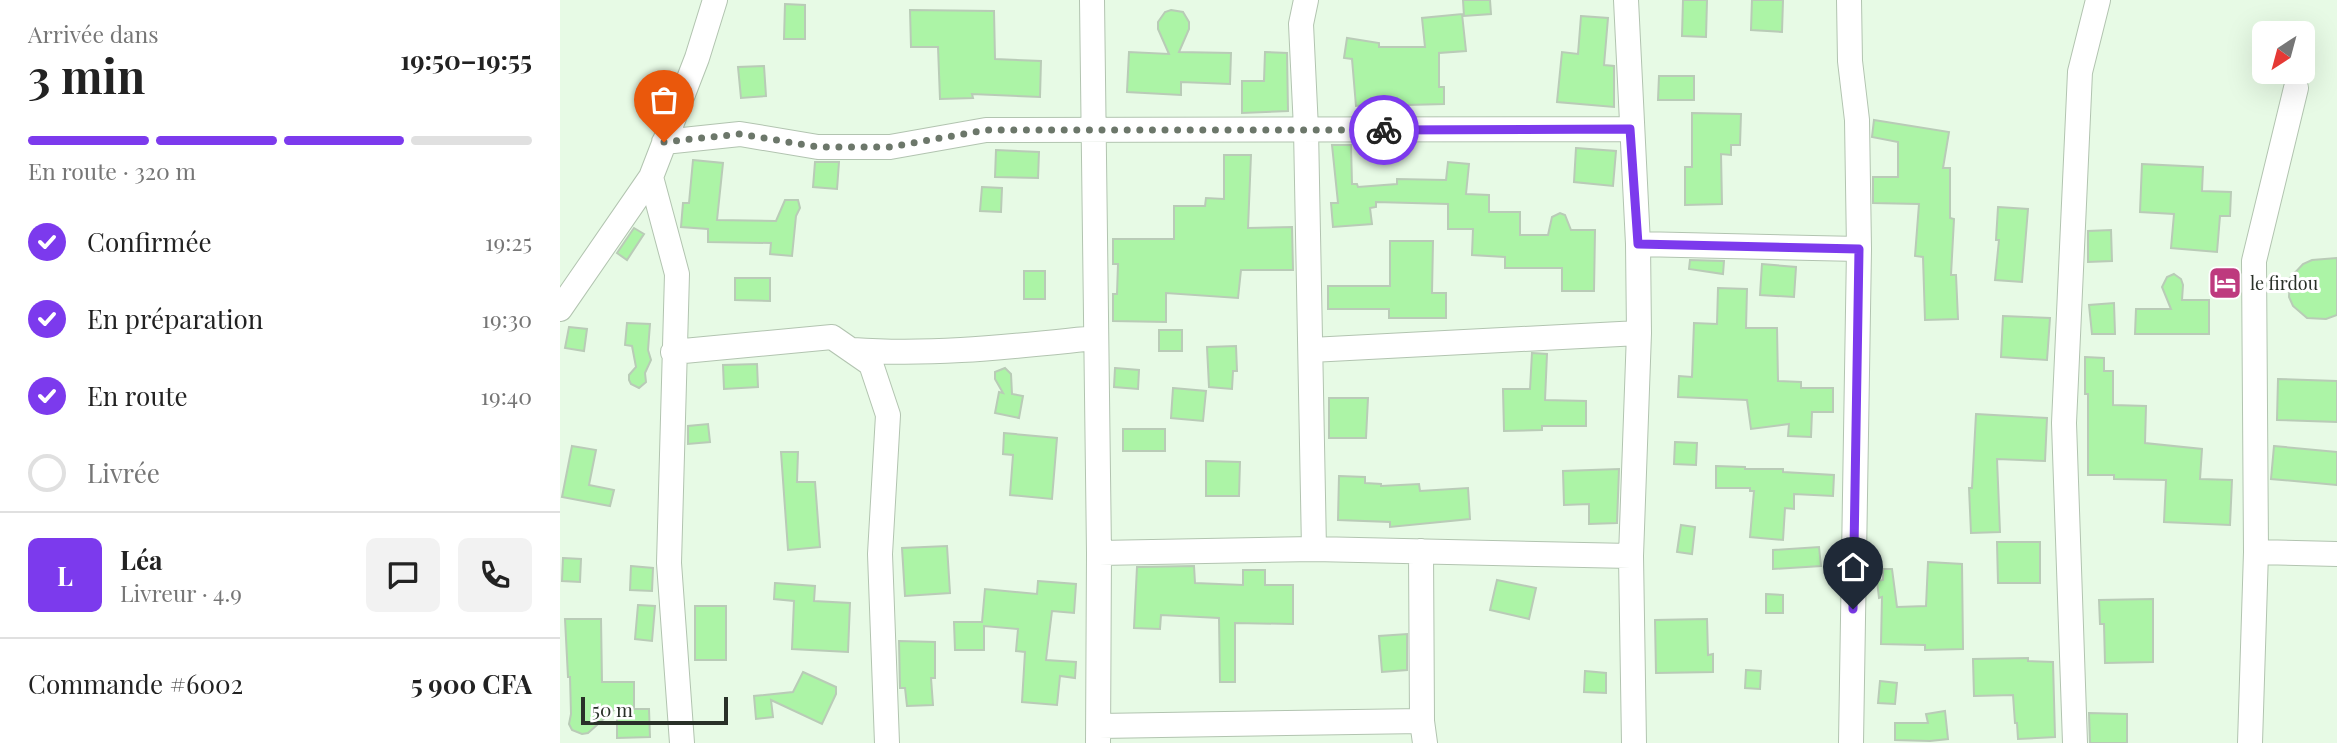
<!DOCTYPE html>
<html lang="fr">
<meta charset="utf-8">
<style>
body{margin:0;font-family:"Playfair Display",serif;background:#f2f2f2;color:#222;height:100vh;display:flex;flex-direction:column;font-size:26px;white-space:nowrap}
*{box-sizing:border-box;margin:0}
p{font-size:23px;color:#767676}
.icon{flex:none;width:38px;height:38px;fill:none;stroke:currentColor;stroke-width:2;stroke-linecap:round;stroke-linejoin:round}
.map{position:relative;flex:1;overflow:hidden}
.side{display:flex;flex-direction:column;background:#fff;width:560px}
.side>*{flex:none}
.needle{width:46px;rotate:216deg}
.fabs{position:absolute;left:1692px;top:21px;display:grid;gap:14px}
.fabs a{display:grid;place-items:center;width:63px;height:63px;border-radius:10px;background:#fff;box-shadow:0 7px 28px #0002;font-size:35px}
.scale{position:absolute;left:21px;bottom:18px;width:147px;box-sizing:border-box;padding-left:7px;border:4px solid #293028;border-top:0;font-size:19px;line-height:24px;white-space:nowrap;color:#293028;-webkit-text-stroke:5px #fff;paint-order:stroke}
.pin{position:absolute;display:grid;place-items:center;width:60px;height:60px;color:#fff;margin:-72px -30px;border-radius:50% 50% 50% 0;rotate:-45deg;box-shadow:0 0 7px #0007}
.pin .icon{rotate:45deg}
.courier{position:absolute;display:grid;place-items:center;width:70px;height:70px;margin:-35px;border:5px solid #7c3aed;border-radius:50%;background:#fff;color:#222;box-shadow:0 2px 9px #0007}
.headline em{font-style:normal;font-weight:700}
.headline div{display:flex;flex-direction:column-reverse}
.headline{display:flex;align-items:center;justify-content:space-between;height:119px;padding:0 28px}
h1{font-size:46px;font-weight:700;line-height:52px}
.bar{display:grid;grid-template-columns:repeat(4,1fr);gap:10px 7px;align-content:center;height:84px;padding:0 28px}
.bar i{height:9px;border-radius:5px;background:#e0e0e0}
.bar .selected{background:#7c3aed}
.bar p{grid-column:span 4}
.line{display:flex;align-items:center;gap:18px;padding:0 28px;border-top:2px solid #e0e0e0}
.line div{flex:1}
.round{display:grid;place-items:center;flex:none;width:74px;height:74px;border-radius:10px;background:#f2f2f2}
ol{padding:0 28px;list-style:none}
li{display:flex;align-items:center;gap:21px;height:77px}
li p{margin-inline-start:auto}
li .icon{padding:7px;border-radius:50%;background:#7c3aed;color:#fff;stroke-width:4}
li:last-child{color:#767676}
li i{width:38px;height:38px;border:4px solid #e0e0e0;border-radius:50%}
main{display:flex;flex:1;min-height:0}
.map>svg:first-child{display:block}
.building{fill:#acf4a6;stroke:#b9cbb7;stroke-width:2}
.lines{fill:none;stroke-linecap:round;stroke-linejoin:round}
.minor-casing{stroke:#b2c4b0;stroke-width:26}
.minor{stroke:#fff;stroke-width:24}
.done{stroke:#6c776a;stroke-width:7;stroke-dasharray:0 12.6}
.route{stroke:#7c3aed;stroke-width:9}
.labels{text-anchor:middle;dominant-baseline:central;stroke-width:6;stroke-linejoin:round;paint-order:stroke}
.poi-label{font-size:18px;fill:#293028;stroke:#fff;text-anchor:start}
</style>
<main>
<section class="side">
<div class="headline"><div><h1>3 min</h1><p>Arrivée dans</p></div><em>19:50–19:55</em></div>
<div class="bar"><i class="selected"></i><i class="selected"></i><i class="selected"></i><i></i><p>En route · 320 m</p></div>
<ol>
<li><svg class="icon" aria-label="check" viewBox="0 0 24 24"><path d="M5 12l5 5 9-10"/></svg>Confirmée<p>19:25</p></li>
<li><svg class="icon" aria-label="check" viewBox="0 0 24 24"><path d="M5 12l5 5 9-10"/></svg>En préparation<p>19:30</p></li>
<li><svg class="icon" aria-label="check" viewBox="0 0 24 24"><path d="M5 12l5 5 9-10"/></svg>En route<p>19:40</p></li>
<li><i></i>Livrée</li>
</ol>
<div class="line" style="height:126px"><b class="round" style="background:#7c3aed;color:#fff">L</b><div><b>Léa</b><p>Livreur · 4.9</p></div><a class="round"><svg class="icon" aria-label="chat" viewBox="0 0 24 24"><path d="M4 5h16v11H9l-5 4z"/></svg></a><a class="round"><svg class="icon" aria-label="phone" viewBox="0 0 24 24"><path d="M5 4h4l2 5-3 2q2 4 5 5l2-3 5 2v4C11 20 4 13 5 4z"/></svg></a></div>
<div class="line" style="height:91px"><div>Commande #6002</div><b>5 900 CFA</b></div>
</section>
<div class="map">
<svg width="1777" height="743" viewBox="0 0 1777 743">
<rect width="100%" height="100%" fill="#e7fae5"/>
<path class="building" d="M903 0H930L931 14 904 16Z
M1123 0H1147L1146 37 1122 36Z
M1192 0H1223L1222 32 1191 30Z
M225 4 245 5V39H224Z
M350 10 434 11 435 59 481 61 480 97 412 94 413 98 380 99 378 47H351Z
M611 10 623 12 629 22V29L619 52 671 53 670 84 621 82V95L567 92 569 52 609 54 598 29V22L605 12Z
M902 14 906 51 879 53V87H884V104L847 105V109L828 108 829 103 796 106 792 59 784 58 787 38 819 43V47H865L862 18Z
M1021 16 1048 18 1044 65 1054 66V107L997 102 1002 52 1018 54Z
M705 52 727 53 728 111 682 113V81H704Z
M204 66 206 96 181 98 178 67Z
M1099 76H1134V100H1098Z
M1132 113 1181 114 1180 145H1171V155L1161 154 1162 204 1125 205V167H1132Z
M1314 120 1389 132 1383 168H1390V218L1394 219 1391 275H1396L1398 319 1365 320 1363 257 1355 256 1359 204 1313 203V177H1338V142L1312 137Z
M772 145H791L792 184H797L798 187 837 184V179L886 180 888 162 909 164 906 194 929 195V212H960V235H988L992 217 1000 213 1005 215 1011 230H1035L1034 291H1002V268H945V257L912 255 913 229H888V204L816 202V207L810 208 812 224 773 227 771 203H778Z
M1016 148 1056 151 1053 186 1014 182Z
M436 150 479 152 478 178 435 177Z
M664 155H691L688 228 732 227 733 270H681L678 298 606 293V322L553 321V294H557L558 264H553V239H614V206H645L646 198 664 199Z
M133 160 163 163 157 220 216 221 225 200H238L240 208 236 216 232 256 210 254 211 243 148 242V229L121 227 123 203H129Z
M255 162H279L277 189 253 187Z
M1582 164 1643 167 1642 191 1671 192 1670 216H1660L1657 252 1611 248 1614 214 1580 212Z
M422 187 442 188 441 212 420 211Z
M1438 207 1468 209 1462 282 1435 280 1439 240H1436Z
M74 228 84 234 67 260 57 253Z
M1551 230 1552 261 1528 262V231Z
M830 241H873L872 293H886V318H829V309H768V286H830Z
M1777 258V315L1766 319 1747 318 1733 306 1729 297 1730 278 1743 264 1752 260Z
M1130 260 1164 261 1163 274 1129 269Z
M1202 264 1236 267 1234 297 1200 295Z
M464 271H485V299H464Z
M1614 274 1621 279 1623 285 1622 300H1649V334H1575L1576 309H1611L1602 287 1607 277Z
M175 278H210V301L175 300Z
M1158 288 1187 289 1186 328H1217L1218 381 1241 382V388H1273V412H1252L1251 437 1228 436 1229 424 1191 429 1187 400 1118 397 1119 376 1132 377 1134 323 1157 324Z
M1554 303 1555 334H1532L1529 305Z
M1443 316 1490 318 1487 360 1441 357Z
M67 323 90 324 88 350 91 360 85 373 86 382 79 388 71 384 69 380V375L76 367 72 346 65 345Z
M9 327 27 329 24 351 5 348Z
M599 330H622V351H599Z
M676 346 677 371H673L672 389 649 387 647 347Z
M972 353 987 354 985 400 1026 401V426H982V430L944 431 943 389H970Z
M1525 357 1544 358V371H1553V405L1586 406 1585 443 1642 449 1640 479 1672 480 1670 525 1604 522 1606 480 1554 479V475H1528V394H1525Z
M197 364 198 387 164 389 163 365Z
M445 368 451 374 452 394 463 396 459 418 435 413 439 392 443 393 435 379V372Z
M555 368 579 370 578 389 554 387Z
M1718 379 1777 381V422L1717 420Z
M613 388 646 391 643 421 611 418Z
M769 398H808L806 438H769Z
M1416 414 1487 418 1485 461 1437 459 1440 532 1411 533 1409 488H1412Z
M148 424 150 442 128 444V426Z
M563 429H605V451H563Z
M444 433 497 438 492 499 450 495 453 455 443 454Z
M1115 442 1137 443 1136 465 1114 464Z
M12 446 36 450 29 485 54 490 50 506 2 497Z
M1714 446 1777 452V485L1711 479Z
M221 452H238L237 482H255L260 547 228 550Z
M646 461 680 462 679 496H646Z
M1156 466 1185 467V469H1223V472L1274 475 1273 496 1234 494V509L1225 508 1223 540 1190 537 1194 491H1190V488H1156Z
M1059 469 1057 523 1029 524V504L1004 505 1003 471Z
M779 476 805 477V483L821 484V486L859 484 860 491 908 488 910 519 830 527V522L778 520Z
M1121 525 1135 527 1132 554 1117 552Z
M1437 542H1480V583H1438Z
M387 546 390 593 345 596 342 548Z
M1259 547 1261 566 1213 569V550Z
M3 558 21 559 20 582 2 581Z
M1368 562 1402 564 1403 649 1365 650V645L1321 644 1322 597 1319 598 1317 581 1323 580V569H1332L1337 607 1366 606Z
M71 566 93 568 92 591 70 590Z
M634 566 635 583 683 585V570H705V585H733V624L675 623V682H660L659 618 601 615 600 629 574 628 577 567Z
M937 580 976 588 969 619 930 610Z
M478 581 516 584 514 613 492 611 486 660 516 662 515 678 500 676 497 705 462 702 465 652 456 651 458 629 424 626V650H395L394 622H422L425 589 477 594Z
M215 583 255 586 254 601 290 603 288 652 232 649 234 601 214 599Z
M1206 594 1223 595V613H1206Z
M1593 599V662L1545 663 1544 624H1540L1539 600Z
M78 605 95 606 92 641 75 639Z
M135 606H166V660H135Z
M5 619H41L42 682H74V709H89L90 737 57 738V707L28 733 22 734 12 730 9 724 11 714 10 677H8Z
M1147 619 1148 655 1153 654V672L1096 673 1095 620Z
M847 634V670L822 672 819 636Z
M339 641 375 642V678H371L373 705 347 706 345 688H340Z
M1468 658V661L1493 662 1495 737 1458 739 1457 723H1455L1453 695 1414 696 1413 659Z
M1186 670 1201 671 1200 689 1185 688Z
M1025 671 1046 673V693L1024 692Z
M243 672 276 687V694L262 724 211 700 213 717 196 719 194 696 233 692Z
M1320 681 1337 683 1335 704 1318 703Z
M1385 711 1388 739 1370 741 1335 740V723H1368L1366 714Z
M1529 713 1567 714V743H1530Z"/>
<g class="lines">
<defs>
<path id="minor" d="M532 0 539 553 538 743
M746 0 741 24 746 129 754 549
M1066 0 1078 244 1079 333 1071 556 1074 743
M1289 0 1290 61 1297 120 1299 249 1291 743
M104 142 180 134 258 147H330L426 130 1070 129
M91 177 117 274 109 563 122 743
M1078 244 1299 249
M0 309 91 177 137 58 155 0
M293 350C374 356 455 346 536 338
M751 350 1079 333
M113 352 272 337 311 364 328 415 320 554 327 743
M861 551 862 721 865 743
M1696 552 1777 554
M539 553 754 549 1071 556
M539 726 862 721
M1515 743 1504 423 1520 72 1538 0
M1690 743 1696 552 1694 261 1736 88"/>
</defs>
<use href="#minor" class="minor-casing"/>
<use href="#minor" class="minor"/>
</g>
<g class="lines">
<path class="done" d="M104 142 180 134 258 147H330L426 130H824"/>
<path class="route" d="M824 130 1070 129 1078 244 1299 249 1293 609"/>
</g>
<defs>
<symbol id="hotel-square" viewBox="-11 -11 22 22"><rect x="-9" y="-9" width="18" height="18" rx="4" fill="#be3a7e" stroke="#fff"/><path d="M-6-4.5h1.5V1H6V5H4.5V3h-9V5H-6ZM-4 0a1.8 1.8 0 1 1 3.6 0ZM.5 0V-2.5h3Q6-2.5 6 0Z" fill="#fff"/></symbol>
</defs>
<g fill-rule="evenodd">
<use href="#hotel-square" x="1646" y="264" width="38" height="38"/>
</g>
<g class="labels">
<g class="poi-label">
<text x="1690" y="283">le firdou</text>
</g>
</g>
</svg>
<div class="fabs">
<a><svg class="needle" viewBox="-14 -14 28 28"><path d="M0-13l5 13h-10z" fill="#e53935"/><path d="M0 13l5-13h-10z" fill="#767676"/></svg></a>
</div>
<div class="scale">50 m</div>
<div class="pin" style="left:104px;top:142px;background:#ea580c"><svg class="icon" aria-label="bag" viewBox="0 0 24 24"><path d="M5 8h14l-1 12H6zM9 8a3 3 0 0 1 6 0"/></svg></div>
<div class="pin" style="left:1293px;top:609px;background:#1f2937"><svg class="icon" aria-label="home" viewBox="0 0 24 24"><path d="M3 11l9-7 9 7M6 9v11h12V9"/></svg></div>
<div class="courier" style="left:824px;top:130px"><svg class="icon" aria-label="bike" viewBox="0 0 24 24"><circle cx="6" cy="16" r="4"/><circle cx="18" cy="16" r="4"/><path d="M6 16l4-8h5l3 8M10 8l3 8H6M13 5h3"/></svg></div>
</div>
</main>
